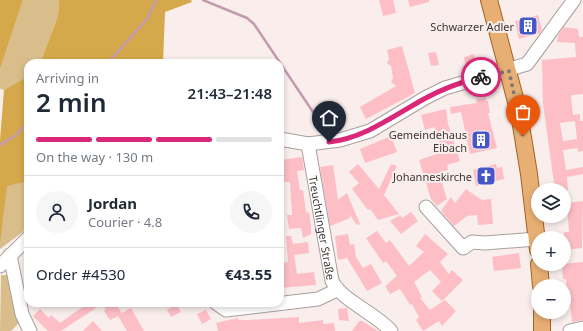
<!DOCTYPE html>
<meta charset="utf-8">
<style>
body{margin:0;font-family:"Noto Sans",sans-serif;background:#f6f6f7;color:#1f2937;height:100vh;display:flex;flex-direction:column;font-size:15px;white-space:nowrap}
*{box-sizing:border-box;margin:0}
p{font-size:13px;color:#747a83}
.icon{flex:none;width:22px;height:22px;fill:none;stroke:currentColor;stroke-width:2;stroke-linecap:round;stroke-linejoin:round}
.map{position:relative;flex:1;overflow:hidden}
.panel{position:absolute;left:24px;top:59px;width:260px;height:248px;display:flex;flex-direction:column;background:#fff;border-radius:12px;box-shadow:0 2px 6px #0003}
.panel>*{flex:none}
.buttons{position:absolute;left:531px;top:183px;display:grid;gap:8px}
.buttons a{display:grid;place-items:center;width:40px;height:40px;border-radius:50%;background:#fff;box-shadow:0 2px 6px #0003;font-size:20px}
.pin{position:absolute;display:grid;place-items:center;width:34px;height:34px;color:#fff;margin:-41px -17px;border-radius:50% 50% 50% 0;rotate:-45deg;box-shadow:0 0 4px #0007}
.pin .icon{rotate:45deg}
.courier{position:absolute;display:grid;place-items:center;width:40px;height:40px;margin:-20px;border:3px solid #db2777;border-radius:50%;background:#fff;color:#222;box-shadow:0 1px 5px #0007}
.overview em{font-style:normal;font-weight:600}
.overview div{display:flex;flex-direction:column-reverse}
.overview{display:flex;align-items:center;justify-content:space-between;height:68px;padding:0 12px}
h1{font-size:26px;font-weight:600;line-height:30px}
.bar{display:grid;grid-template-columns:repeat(4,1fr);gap:6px 4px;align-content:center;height:48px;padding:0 12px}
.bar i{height:5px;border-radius:3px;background:#e0e1e3}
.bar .current{background:#db2777}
.bar p{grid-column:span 4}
.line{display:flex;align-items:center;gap:10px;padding:0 12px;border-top:1px solid #e0e1e3}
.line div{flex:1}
.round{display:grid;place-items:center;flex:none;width:42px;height:42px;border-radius:21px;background:#f6f6f7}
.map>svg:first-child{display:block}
.green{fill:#d9be8c}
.forest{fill:#d5a84b}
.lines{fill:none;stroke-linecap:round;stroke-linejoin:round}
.stream{stroke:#c39baf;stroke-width:2.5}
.building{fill:#fdbec6;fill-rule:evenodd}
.minor-casing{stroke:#a99f9d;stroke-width:15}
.major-casing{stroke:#a16323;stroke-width:18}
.minor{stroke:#fff;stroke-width:13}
.major{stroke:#e8af74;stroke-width:16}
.done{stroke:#7e7876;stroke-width:4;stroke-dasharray:0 7.2}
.route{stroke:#db2777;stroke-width:5}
.labels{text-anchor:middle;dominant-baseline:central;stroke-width:4;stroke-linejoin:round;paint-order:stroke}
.poi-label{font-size:11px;fill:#3c3837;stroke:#f9eeec;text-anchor:end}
.street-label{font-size:11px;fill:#3c3837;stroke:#f9eeec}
</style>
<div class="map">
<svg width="583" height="331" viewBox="0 0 583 331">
<rect width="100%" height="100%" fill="#f9eeec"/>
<path class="green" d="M23 0H59L58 16 40 63H28V76L4 90 0 89V70Z
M0 149 28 162V228L0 249Z
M1 275H7L11 280 18 318V324L11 331H0Z"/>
<path class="forest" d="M0 0H23L0 70Z
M59 0H191L192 2 165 12 163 63H40L58 16Z
M28 76V181L7 186 0 243V140L4 90Z"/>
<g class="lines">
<path class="stream" d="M203 0 247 18 254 24 315 115 328 129
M108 63 147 19 156 0
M0 145 16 135 28 122"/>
</g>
<path class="building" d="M379 0H393L396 13 383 16Z
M408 0H429V2L410 7Z
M538 15 542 30 540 33 519 39 515 21Z
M564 27 578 29 579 37H583V94L572 95 571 97 573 115 580 114V121H577H583V151L578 152V148L563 150 566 170 583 167V174L567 177 568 190H555L543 104 542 60 576 57 575 43 557 42 558 36ZM575 121 577 139 563 141 560 123Z
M402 46 415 93 366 119 360 107 396 86 391 82 393 78 391 66 387 63 389 59 387 50Z
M436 52 439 65 431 66 428 53Z
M474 54 476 63 466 66 464 57Z
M486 98V101H488L490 113H488L497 148 470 154 461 112 451 114 450 107 477 103 476 99Z
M446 109 448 124 460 161 447 165 448 170 442 172 443 175 440 176 447 199 437 206 431 199 419 160 443 152 435 129 434 127 425 130 421 115Z
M391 136 397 152 365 163 360 149Z
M302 157 304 170 297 171 300 190H303L306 213 309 212 311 226V234L303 238 301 228 289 229 287 215H292L290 182H280V160Z
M358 164 379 189 391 164 397 166 384 195 399 214 378 220 370 209 368 210 352 189 359 183 349 172Z
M496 164 497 168 502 167 504 179 476 186 473 170Z
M333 165 338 200 347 193 360 224 357 225 349 214 350 218 330 226 320 167Z
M466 189 482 200 491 199 493 224 478 225 477 215 467 216 454 226 441 211 451 197 455 203Z
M583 201 582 248 564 250V232H569L567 203Z
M411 212 418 221 401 234 390 221 400 215 402 218Z
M377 231 386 243 390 240 409 266 424 252 416 246 425 234 448 254 440 262 449 274 452 270 463 280 442 301 432 291 441 282 430 270 414 282 422 297 420 298 430 310 445 300 456 311 442 326 439 321 423 331 416 320 419 317 412 304 410 305 400 289 390 294 385 286 397 276 386 261 383 263 366 238Z
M348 234 350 245 354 244 356 257 363 268 371 264 382 283 367 291 347 258 338 260 335 236Z
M286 236H291L293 244 308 242 309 253 294 255 297 274 314 272 316 285 280 288V272H284L283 263 288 262Z
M519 253 521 268 494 271 492 257Z
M583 262V320L572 322 569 294H567L566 279H563L562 264Z
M88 303H115L122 313 131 308 144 331H127L118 316 110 320 104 311 106 309 102 304 61 331H48L33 316 40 309 49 318 51 315 60 323Z
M176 304 181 312 171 317 167 310Z
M347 308 349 321 339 320 338 309Z
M206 310 211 319 202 324 197 314Z
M299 317V323L323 320V324L334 323 335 331H218L216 323 238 318V320H249Z
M93 321 102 331H83Z
M359 321H362L378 331H352Z"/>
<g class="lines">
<defs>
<g id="minor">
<path d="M280 139 308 144 340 140 370 131 425 98 445 88 527 64 574 0"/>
<path id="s1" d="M308 144 332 281C341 300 375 313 391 331"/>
<path d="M426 207 463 248 472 242 485 243 537 239"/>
<path d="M10 255 22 314 30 331"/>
<path d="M0 266 28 238"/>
<path d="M216 303 226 310 318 299 337 290"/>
<path d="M570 331 583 328"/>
</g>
<path id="major" d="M489 0 519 113 529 174 538 250
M539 264 541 286
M542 312V331"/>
</defs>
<use href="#minor" class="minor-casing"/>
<use href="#major" class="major-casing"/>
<use href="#minor" class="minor"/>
<use href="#major" class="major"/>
</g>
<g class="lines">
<path class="done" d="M481 77 509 71 523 136"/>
<path class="route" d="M329 142C365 138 393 116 424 99 442 89 461 82 481 77"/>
</g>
<defs>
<symbol id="building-square" viewBox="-11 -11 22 22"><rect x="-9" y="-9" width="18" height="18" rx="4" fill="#4556cb" stroke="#f9eeec"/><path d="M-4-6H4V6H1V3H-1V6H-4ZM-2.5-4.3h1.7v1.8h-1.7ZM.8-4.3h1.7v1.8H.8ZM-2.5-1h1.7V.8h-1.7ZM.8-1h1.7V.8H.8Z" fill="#fff"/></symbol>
<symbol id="church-square" viewBox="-11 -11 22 22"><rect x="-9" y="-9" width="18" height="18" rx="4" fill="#4556cb" stroke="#f9eeec"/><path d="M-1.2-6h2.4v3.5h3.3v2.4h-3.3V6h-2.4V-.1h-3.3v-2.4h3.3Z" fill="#fff"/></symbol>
</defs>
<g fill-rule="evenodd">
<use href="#building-square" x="517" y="15" width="22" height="22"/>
<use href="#building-square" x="470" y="129" width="22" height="22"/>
<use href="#church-square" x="475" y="165" width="22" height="22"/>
</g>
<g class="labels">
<g class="poi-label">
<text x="514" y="26">Schwarzer Adler</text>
<text x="467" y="134">Gemeindehaus<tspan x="467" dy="13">Eibach</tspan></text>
<text x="472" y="176">Johanneskirche</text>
</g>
<g class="street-label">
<text stroke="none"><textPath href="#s1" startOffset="85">Treuchtlinger Straße</textPath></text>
</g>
</g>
</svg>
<div class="buttons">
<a><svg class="icon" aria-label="layers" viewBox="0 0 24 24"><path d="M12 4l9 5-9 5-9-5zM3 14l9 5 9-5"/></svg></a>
<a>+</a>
<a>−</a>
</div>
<div class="pin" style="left:523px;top:136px;background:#ea580c"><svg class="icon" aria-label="bag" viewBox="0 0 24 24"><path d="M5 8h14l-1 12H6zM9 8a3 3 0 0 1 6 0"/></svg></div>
<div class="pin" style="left:329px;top:142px;background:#1f2937"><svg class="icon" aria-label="home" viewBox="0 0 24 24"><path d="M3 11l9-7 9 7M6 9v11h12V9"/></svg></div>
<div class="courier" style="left:481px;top:77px"><svg class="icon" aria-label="bike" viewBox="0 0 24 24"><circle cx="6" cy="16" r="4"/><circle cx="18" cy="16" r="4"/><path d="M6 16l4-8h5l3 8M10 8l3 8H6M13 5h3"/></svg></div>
<section class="panel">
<div class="overview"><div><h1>2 min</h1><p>Arriving in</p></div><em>21:43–21:48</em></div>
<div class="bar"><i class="current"></i><i class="current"></i><i class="current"></i><i></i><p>On the way · 130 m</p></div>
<div class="line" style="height:72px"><a class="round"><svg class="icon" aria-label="person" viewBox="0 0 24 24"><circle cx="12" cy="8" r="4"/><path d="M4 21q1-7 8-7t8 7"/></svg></a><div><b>Jordan</b><p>Courier · 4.8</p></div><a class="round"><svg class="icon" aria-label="phone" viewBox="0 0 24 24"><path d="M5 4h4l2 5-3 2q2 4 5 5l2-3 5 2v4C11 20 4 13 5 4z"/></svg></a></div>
<div class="line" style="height:52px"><div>Order #4530</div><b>€43.55</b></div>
</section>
</div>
